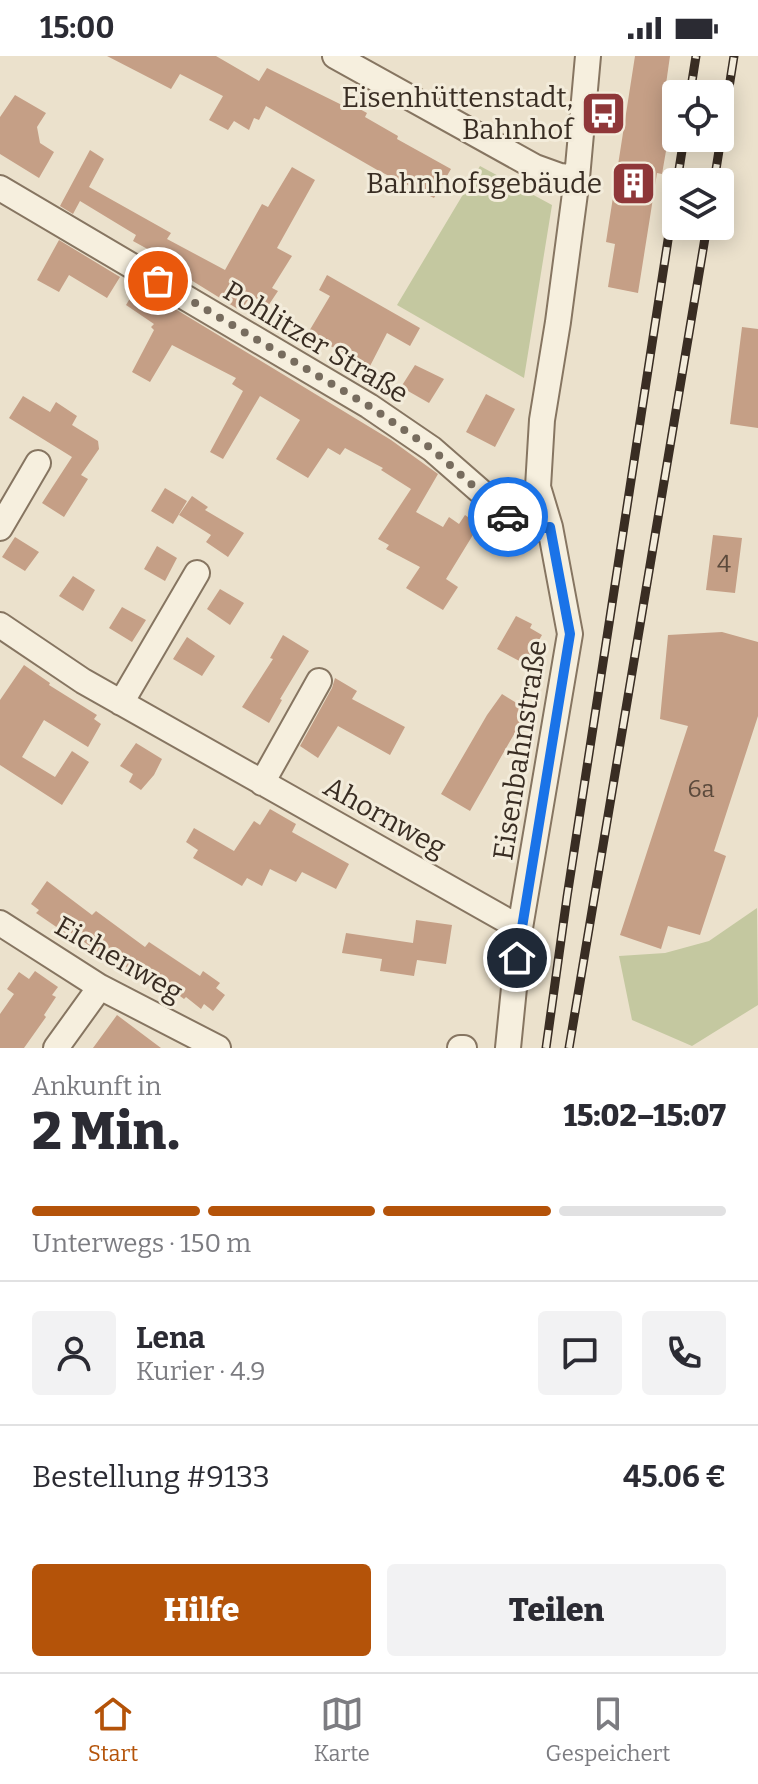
<!DOCTYPE html>
<html lang="de">
<meta charset="utf-8">
<style>
body{margin:0;font-family:Bitter,serif;background:#f2f2f3;color:#2b2b33;height:100vh;display:flex;flex-direction:column;font-size:30px;white-space:nowrap}
*{box-sizing:border-box;margin:0}
p{font-size:26px;color:#7c7c81}
.icon{flex:none;width:44px;height:44px;fill:none;stroke:currentColor;stroke-width:2;stroke-linecap:round;stroke-linejoin:round}
.map{position:relative;height:992px;overflow:hidden}
.panel{display:flex;flex-direction:column;background:#fff;flex:1}
.panel>*{flex:none}
.buttons{position:absolute;left:662px;top:24px;display:grid;gap:16px}
.buttons a{display:grid;place-items:center;width:72px;height:72px;border-radius:8px;background:#fff;box-shadow:0 4px 20px #0003;font-size:40px}
.pin{position:absolute;display:grid;place-items:center;width:68px;height:68px;color:#fff;margin:-34px;border:4px solid #fff;border-radius:50%;box-shadow:0 2px 8px #0007}
.courier{position:absolute;display:grid;place-items:center;width:80px;height:80px;margin:-40px;border:6px solid #1a73e8;border-radius:50%;background:#fff;color:#222;box-shadow:0 2px 10px #0007}
.overview em{font-style:normal;font-weight:800}
.overview div{display:flex;flex-direction:column-reverse}
.overview{display:flex;align-items:center;justify-content:space-between;height:136px;padding:0 32px}
h1{font-size:52px;font-weight:800;line-height:60px}
.bar{display:grid;grid-template-columns:repeat(4,1fr);gap:12px 8px;align-content:center;height:96px;padding:0 32px}
.bar i{height:10px;border-radius:6px;background:#e1e1e2}
.bar .selected{background:#b45309}
.bar p{grid-column:span 4}
.line{display:flex;align-items:center;gap:20px;padding:0 32px;border-top:2px solid #e1e1e2}
.line div{flex:1}
.round{display:grid;place-items:center;flex:none;width:84px;height:84px;border-radius:8px;background:#f2f2f3}
.action{display:flex;gap:16px;margin-top:auto;padding:16px 32px}
.action a{flex:1;height:92px;border-radius:8px;background:#b45309;color:#fff;font-size:32px;font-weight:800;line-height:92px;text-align:center}
.action a+a{background:#f2f2f3;color:#2b2b33}
.status{display:flex;justify-content:space-between;align-items:center;height:56px;padding:0 40px;background:#fff;direction:ltr}
.status svg{height:22px;fill:currentColor}
.tab-bar{display:flex;justify-content:space-around;align-items:center;height:112px;border-top:2px solid #e1e1e2;background:#fff;font-size:22px;color:#7c7c81}
.tab-bar a{display:grid;justify-items:center;gap:4px}
.tab-bar .selected{color:#b45309}
.map>svg:first-child{display:block}
.green{fill:#c4c8a0}
.building{fill:#c59f86}
.lines{fill:none;stroke-linecap:round;stroke-linejoin:round}
.minor-casing{stroke:#867561;stroke-width:28}
.minor{stroke:#f6efde;stroke-width:24}
.rail-casing{stroke:#392d23;stroke-width:9}
.rail{stroke:#f3ecdb;stroke-width:6;stroke-dasharray:18;stroke-linecap:butt}
.done{stroke:#776c5e;stroke-width:8;stroke-dasharray:0 14.4}
.route{stroke:#1a73e8;stroke-width:10}
.labels{text-anchor:middle;dominant-baseline:central;stroke-width:6;stroke-linejoin:round;paint-order:stroke}
.number-label{font-size:24px;fill:#5c4a3c}
.poi-label{font-size:28px;fill:#392d23;stroke:#f3ecdb;text-anchor:end}
.street-label{font-size:28px;fill:#392d23;stroke:#f3ecdb}
</style>
<div class="status"><b>15:00</b><svg viewBox="0 0 49 12"><path d="M0 12V9h3v3zM5 12V6h3v6zM10 12V3h3v9zM15 12V0h3v12zM26 1h20v11H26zM47 4h2v5h-2z"/></svg></div>
<div class="map">
<svg width="758" height="992" viewBox="0 0 758 992">
<rect width="100%" height="100%" fill="#ebe1cc"/>
<path class="green" d="M480 110 552 149 524 322 397 249Z
M757 852 758 949 692 990 632 964 619 900 665 897 709 885Z"/>
<path class="building" d="M107 0H216L259 25 267 12 344 50 347 46 367 57 365 61 398 80 397 83 451 113 434 142 379 115 266 50 259 64 254 62 249 74 234 65 228 74 209 64 223 40 180 18 171 33Z
M635 0H670L664 42 675 43 662 118 657 117 638 237 608 231 615 188 606 186Z
M15 39 46 57 37 71 40 87 54 96 39 122 0 98V61Z
M90 94 104 103 89 131 171 177 167 183 225 214 262 148 268 151 292 111 315 124 277 192 292 200 272 232 278 235 268 250 251 239 241 255 178 216 180 211 133 185 136 179 80 145 73 158 60 150Z
M59 184 120 221 107 242 69 219 59 236 37 224Z
M327 219 420 272 410 290 387 277 369 312 308 277 330 240 319 234Z
M132 239 163 255 167 248 391 384 438 418 416 456 443 471 449 461 459 468 465 459 479 469 446 523 458 531 443 554 406 532 420 511 386 493 389 489 378 483 411 433 381 414 383 412 345 392 340 399 328 392 308 422 276 403 300 364 260 340 223 403 210 396 243 335 232 328 236 322 172 289 150 326 132 316 154 274 151 271 154 268 126 249Z
M742 271 758 273V372L730 368Z
M415 309 444 323 429 347 401 331Z
M486 338 515 353 495 391 466 376Z
M23 340 50 356 56 346 77 360 72 369 98 385 99 393 81 419 88 423 64 461 42 447 72 401 9 362Z
M165 432 187 445 173 468 151 455Z
M192 440 208 451 205 454 244 477 228 501 206 486 211 479 179 459Z
M713 479 742 482 735 537 706 534Z
M15 481 39 496 25 515 2 501Z
M157 490 177 502 165 525 144 513Z
M73 520 95 534 83 555 59 540Z
M220 533 244 547 230 569 207 553Z
M122 551 146 564 132 586 109 572Z
M516 560 532 568 530 572 542 579 525 608 497 593Z
M722 576 758 586V660L714 795 726 800 700 879 668 870 661 893 620 879 688 670 660 663 668 579Z
M283 579 309 595 280 643 282 644 269 667 242 651 273 603 270 602Z
M187 581 215 600 202 620 173 603Z
M24 609 50 627 49 629 97 659 94 663 101 668 88 691 44 664 22 701 55 721 72 695 89 706 62 749 0 709V644Z
M335 622 357 635 352 643 405 671 390 699 338 670 318 702 300 690 332 632Z
M502 638 528 654 470 755 441 738 487 659Z
M136 687 162 703 154 719 141 734 129 726 133 718 120 710Z
M270 753 296 768 292 776 349 808 336 833 302 816 296 826 270 813 262 830 247 822 242 830 193 802 198 794 186 786 194 772 234 795 254 765 260 769Z
M47 825 92 859 96 855 145 891 149 886 200 920 203 915 220 927 216 932 225 939 213 955 204 948 201 953 186 941 184 943 176 937 173 940 131 911 129 913 120 907 118 910 70 876 68 879 36 857 39 854 31 848Z
M416 864 452 869 446 908 417 904 414 920 380 915 382 903 342 897 346 877 413 887Z
M35 915 58 931 52 939 56 941 44 959 46 961 24 992H0V958L14 938 7 933 19 916 29 923Z
M117 959 161 992H93Z"/>
<g class="lines">
<defs>
<path id="minor" d="M335 0 535 111 560 120 577 122
M0 132 369 350 432 393 519 469 536 473 550 471
M0 472 38 407
M0 569 83 625 520 872
M121 647 197 517
M262 727 319 625
M0 867 100 931 218 992
M56 992 100 931
M460 992H464
M508 992 520 872 570 578 550 471 538 431 542 364 558 266 577 122 588 0"/>
</defs>
<use href="#minor" class="minor-casing"/>
<use href="#minor" class="minor"/>
<defs>
<path id="rail" d="M690 38 696 0
M677 126 684 82
M714 126 734 0
M546 992 567 841 676 132
M569 992 707 170"/>
</defs>
<use href="#rail" class="rail-casing"/>
<use href="#rail" class="rail"/>
</g>
<g class="lines">
<path class="done" d="M158 225 369 350 432 393 508 461"/>
<path class="route" d="M508 461C522 471 534 474 550 471L570 578 517 902"/>
</g>
<defs>
<symbol id="bus-square" viewBox="-11 -11 22 22"><rect x="-9" y="-9" width="18" height="18" rx="4" fill="#8f3739" stroke="#f3ecdb"/><path d="M-5-6H5V4H4V6H2V4H-2V6H-4V4H-5ZM-3.5-4V0h7V-4ZM-3.5 1.2v1.5H-2V1.2ZM2 1.2v1.5H3.5V1.2Z" fill="#fff"/></symbol>
<symbol id="building-square" viewBox="-11 -11 22 22"><rect x="-9" y="-9" width="18" height="18" rx="4" fill="#8f3739" stroke="#f3ecdb"/><path d="M-4-6H4V6H1V3H-1V6H-4ZM-2.5-4.3h1.7v1.8h-1.7ZM.8-4.3h1.7v1.8H.8ZM-2.5-1h1.7V.8h-1.7ZM.8-1h1.7V.8H.8Z" fill="#fff"/></symbol>
</defs>
<g fill-rule="evenodd">
<use href="#bus-square" x="578" y="32" width="51" height="51"/>
<use href="#building-square" x="608" y="102" width="51" height="51"/>
</g>
<g class="labels">
<g class="number-label">
<text x="724" y="508">4</text>
<text x="701" y="733">6a</text>
</g>
<g class="poi-label">
<text x="573" y="41">Eisenhüttenstadt,<tspan x="573" dy="32">Bahnhof</tspan></text>
<text x="602" y="127">Bahnhofsgebäude</text>
</g>
<g class="street-label">
<text transform="translate(316 286) rotate(31)">Pohlitzer Straße</text>
<text transform="translate(520 694) rotate(-81)">Eisenbahnstraße</text>
<text transform="translate(385 761) rotate(29)">Ahornweg</text>
<text transform="translate(119 903) rotate(30)">Eichenweg</text>
</g>
</g>
</svg>
<div class="buttons">
<a><svg class="icon" aria-label="locate" viewBox="0 0 24 24"><circle cx="12" cy="12" r="6"/><path d="M12 2v4M12 18v4M2 12h4M18 12h4"/></svg></a>
<a><svg class="icon" aria-label="layers" viewBox="0 0 24 24"><path d="M12 4l9 5-9 5-9-5zM3 14l9 5 9-5"/></svg></a>
</div>
<div class="pin" style="left:158px;top:225px;background:#ea580c"><svg class="icon" aria-label="bag" viewBox="0 0 24 24"><path d="M5 8h14l-1 12H6zM9 8a3 3 0 0 1 6 0"/></svg></div>
<div class="pin" style="left:517px;top:902px;background:#1f2937"><svg class="icon" aria-label="home" viewBox="0 0 24 24"><path d="M3 11l9-7 9 7M6 9v11h12V9"/></svg></div>
<div class="courier" style="left:508px;top:461px"><svg class="icon" aria-label="car" viewBox="0 0 24 24"><path d="M5 17H2v-5l4-1 3-4h7l3 4 3 1v5h-3M9 17h6M6 11h13"/><circle cx="7" cy="17" r="2"/><circle cx="17" cy="17" r="2"/></svg></div>
</div>
<section class="panel">
<div class="overview"><div><h1>2 Min.</h1><p>Ankunft in</p></div><em>15:02–15:07</em></div>
<div class="bar"><i class="selected"></i><i class="selected"></i><i class="selected"></i><i></i><p>Unterwegs · 150 m</p></div>
<div class="line" style="height:144px"><a class="round"><svg class="icon" aria-label="person" viewBox="0 0 24 24"><circle cx="12" cy="8" r="4"/><path d="M4 21q1-7 8-7t8 7"/></svg></a><div><b>Lena</b><p>Kurier · 4.9</p></div><a class="round"><svg class="icon" aria-label="chat" viewBox="0 0 24 24"><path d="M4 5h16v11H9l-5 4z"/></svg></a><a class="round"><svg class="icon" aria-label="phone" viewBox="0 0 24 24"><path d="M5 4h4l2 5-3 2q2 4 5 5l2-3 5 2v4C11 20 4 13 5 4z"/></svg></a></div>
<div class="line" style="height:104px"><div>Bestellung #9133</div><b>45.06 €</b></div>
<div class="action"><a>Hilfe</a><a>Teilen</a></div>
</section>
<nav class="tab-bar">
<a class="selected"><svg class="icon" aria-label="home" viewBox="0 0 24 24"><path d="M3 11l9-7 9 7M6 9v11h12V9"/></svg>Start</a>
<a><svg class="icon" aria-label="map" viewBox="0 0 24 24"><path d="M3 6l6-2 6 2 6-2v14l-6 2-6-2-6 2zM9 4v14M15 6v14"/></svg>Karte</a>
<a><svg class="icon" aria-label="saved" viewBox="0 0 24 24"><path d="M7 4h10v16l-5-4-5 4z"/></svg>Gespeichert</a>
</nav>
